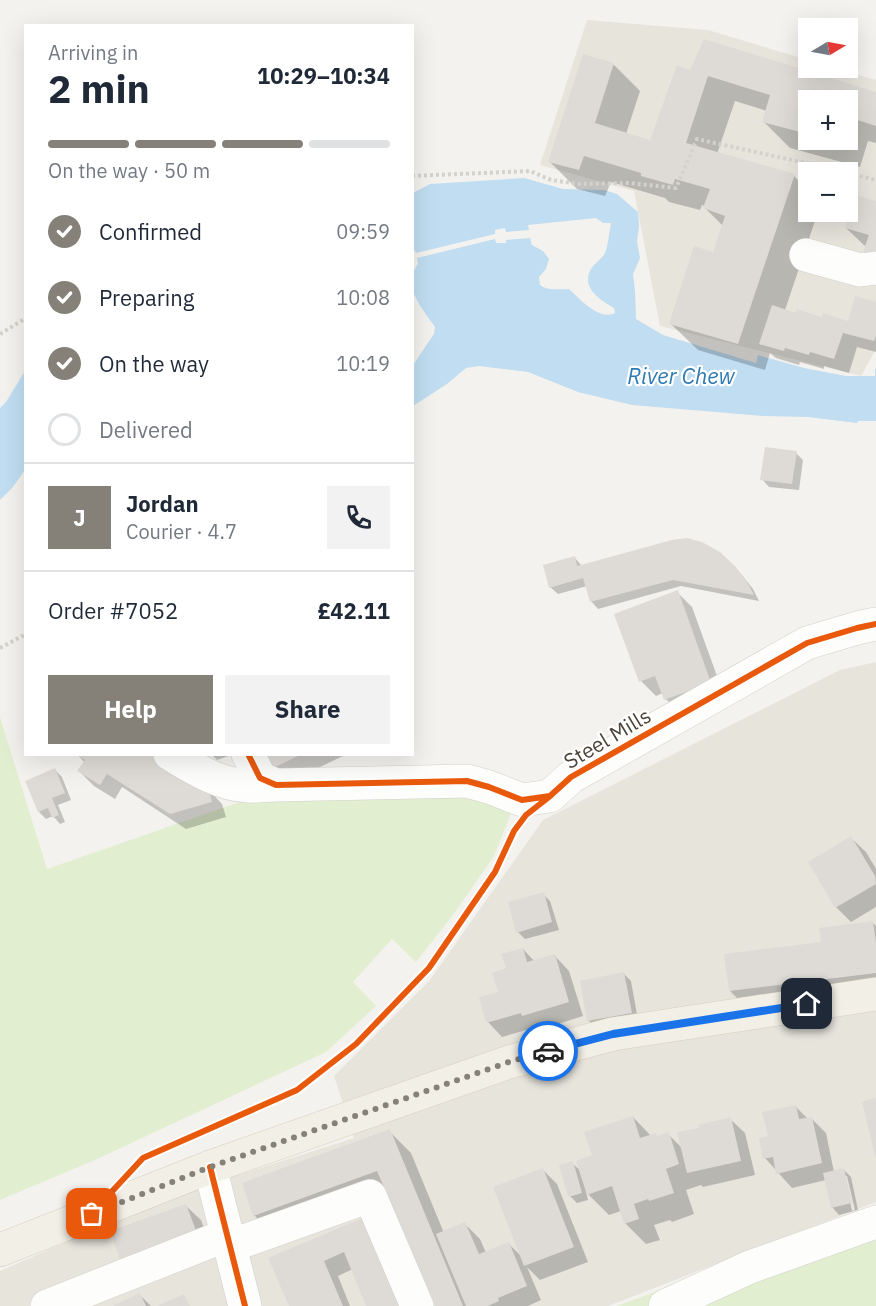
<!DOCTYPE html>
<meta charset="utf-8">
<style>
body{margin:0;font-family:"IBM Plex Sans",sans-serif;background:#f2f2f3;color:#1f2937;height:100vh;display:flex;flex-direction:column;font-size:22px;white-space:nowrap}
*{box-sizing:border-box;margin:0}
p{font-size:20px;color:#747a83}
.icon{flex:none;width:33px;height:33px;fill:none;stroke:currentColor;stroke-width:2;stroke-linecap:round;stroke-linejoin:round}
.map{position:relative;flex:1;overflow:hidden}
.panel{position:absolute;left:24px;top:24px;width:390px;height:732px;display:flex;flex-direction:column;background:#fff;border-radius:0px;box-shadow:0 6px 24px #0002}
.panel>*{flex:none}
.needle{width:39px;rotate:80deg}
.buttons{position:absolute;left:798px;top:18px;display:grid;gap:12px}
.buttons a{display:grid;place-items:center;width:60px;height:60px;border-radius:0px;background:#fff;box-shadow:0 6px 24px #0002;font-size:30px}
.pin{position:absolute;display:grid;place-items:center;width:51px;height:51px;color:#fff;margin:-26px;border-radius:12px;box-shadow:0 3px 9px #0006}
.courier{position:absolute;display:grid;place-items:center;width:60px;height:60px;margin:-30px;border:4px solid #1a73e8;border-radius:50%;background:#fff;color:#222;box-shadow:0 2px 8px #0007}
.summary em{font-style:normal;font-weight:700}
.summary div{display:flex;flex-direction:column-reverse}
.summary{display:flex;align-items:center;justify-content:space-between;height:102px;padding:0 24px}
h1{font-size:39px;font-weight:700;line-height:45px}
.bar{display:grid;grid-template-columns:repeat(4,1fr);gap:9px 6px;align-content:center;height:72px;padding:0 24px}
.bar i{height:8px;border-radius:4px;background:#e0e1e3}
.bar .on{background:#868178}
.bar p{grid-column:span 4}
.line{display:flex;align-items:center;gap:15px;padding:0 24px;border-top:2px solid #e0e1e3}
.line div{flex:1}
.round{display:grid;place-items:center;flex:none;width:63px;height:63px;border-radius:0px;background:#f2f2f3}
ol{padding:0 24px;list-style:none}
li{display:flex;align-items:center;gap:18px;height:66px}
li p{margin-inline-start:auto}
li .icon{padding:6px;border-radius:50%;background:#868178;color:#fff;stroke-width:4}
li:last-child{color:#747a83}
li i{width:33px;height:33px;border:3px solid #e0e1e3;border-radius:50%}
.button{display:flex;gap:12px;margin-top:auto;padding:12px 24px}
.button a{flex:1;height:69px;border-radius:0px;background:#868178;color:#fff;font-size:24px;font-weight:700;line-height:69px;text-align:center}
.button a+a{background:#f2f2f3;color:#1f2937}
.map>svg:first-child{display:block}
.residential{fill:#e7e4dc;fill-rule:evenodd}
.green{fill:#e1eecf}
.water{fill:#c0ddf1}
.shadow{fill:#0003;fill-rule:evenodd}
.building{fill:#dedbd6}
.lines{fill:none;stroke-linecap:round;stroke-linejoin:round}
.minor-casing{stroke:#d2d0cb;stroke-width:34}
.major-casing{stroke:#d6cebb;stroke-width:34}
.path{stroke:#d3d2cc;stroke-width:4;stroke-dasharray:3 3;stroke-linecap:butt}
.minor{stroke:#fdfdfc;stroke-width:33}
.major{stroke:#f2efe6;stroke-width:33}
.cycleway-casing{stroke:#fff;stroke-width:10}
.cycleway{stroke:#e8590c;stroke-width:6}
.done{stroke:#868178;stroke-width:6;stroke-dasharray:0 10.8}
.route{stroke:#1a73e8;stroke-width:8}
.labels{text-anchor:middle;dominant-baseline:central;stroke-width:4.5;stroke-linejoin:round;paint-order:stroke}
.street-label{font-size:21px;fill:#4b4439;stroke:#fff}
.water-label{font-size:22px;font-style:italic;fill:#2e7ab2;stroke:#fff}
</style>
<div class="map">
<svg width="876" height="1306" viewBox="0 0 876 1306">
<rect width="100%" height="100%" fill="#f4f2ee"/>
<path class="residential" d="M587 20 708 30 808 60V68H834L876 80V349L861 376 660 326 634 191 540 165ZM808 100H848V140H808ZM808 172H848V212H808Z
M876 662V1202L608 1306H0V1271L169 1197 354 1138 334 1076 429 981 543 820 840 670Z"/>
<path class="green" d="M0 717 47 869 251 798 487 793 510 799V816L494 856 453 915 416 962 392 939 353 982 376 1006 326 1052 95 1160 0 1200Z
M876 1210V1306H617Z"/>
<path class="water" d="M524 178 563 189 604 190 617 194 638 212 639 226 637 242 640 258 633 274 635 291 636 319 663 335 756 363 758 355 804 368 846 376H875V369L876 368V421H858L857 423 808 417 763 416 632 405 578 392 528 372 479 366 466 368 447 384 413 406V365L434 334 435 327C422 308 401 286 418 264L417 258 495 239 496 243H506V240L530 238 532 245 543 251 549 259 546 269 539 277 540 285C548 291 559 289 569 289 580 299 599 321 615 313L614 308C601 300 580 288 591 269 594 264 600 260 604 255 608 249 609 232 611 223H603L596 218 528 225 529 230 506 232 505 228 495 230V234L416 253 413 248V193L430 184Z
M25 371V470L12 488 0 500V408L6 402Z"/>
<path class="shadow" d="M584 56 614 65 640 91 626 134 651 142 691 72 876 93V143L868 141 860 167 790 148 763 121 767 111 735 101 717 154 794 176 808 190V212H818L785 310 797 314 849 323 876 304V352L857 347 849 373 824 366V369L800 362 799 365 776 358 770 353 765 370 698 350 671 324 714 254 723 226 705 208V206L702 205 700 210 669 202 665 198 611 182 605 196 577 189 550 162ZM808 100H848V140H808Z
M876 202V263L864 252 866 247 846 228Z
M796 453 803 460 799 490 769 487 762 479Z
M575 558 582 566 742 575 753 589 759 601 681 586 598 609 591 601 587 586 558 594 550 587Z
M677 592 692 607 725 698 680 714 666 699 663 693 656 696 641 681 616 615Z
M77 754H146L207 788 222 804 226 817 186 829 122 787 115 799 94 786 79 771 85 763Z
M211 754H234L217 760Z
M264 754H347L285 784Z
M55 770 62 777 71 800 58 805 65 822 60 824 53 816 46 819 39 812Z
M851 838 866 852 876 869V907L851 922 836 907Z
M543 894 550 901 559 930 525 939 518 932Z
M873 923 876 926V989L745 1006 730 991 822 943Z
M523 949 535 962 555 956 569 971 583 1016 539 1030 536 1027 502 1037 488 1022 507 969Z
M624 974 631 981 638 1020 596 1028 589 1021Z
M796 1107 808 1119 811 1118 826 1133 834 1172 844 1170 851 1177 858 1210 839 1215 832 1207 826 1180 792 1188 765 1158 770 1137ZM844 1176H847L855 1210 852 1211Z
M633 1117 651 1136 658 1138 668 1134 682 1148 700 1129 730 1119 745 1133 755 1175 703 1187 701 1185 686 1190 694 1214 672 1222 670 1220 654 1225 660 1240 646 1244 625 1223 621 1211 609 1215 586 1192 588 1200 577 1203 570 1196 572 1163 581 1171 594 1156Z
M389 1131 411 1153 444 1233 465 1224 480 1239 486 1253 509 1244 522 1257 542 1169 557 1184 588 1262 540 1280 527 1267 541 1300 528 1306H437L389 1195 269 1230 254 1215Z
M186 1206 201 1220 211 1248 122 1260Z
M363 1220 368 1306 353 1269 338 1276 350 1306H290L270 1259Z
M140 1295 151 1306H115Z"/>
<path class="building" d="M704 39 876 92V126L848 117V100H808V134L762 122 770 95 708 76 686 143 795 174 738 344 669 324 694 246 713 252 725 216 703 208 710 189 675 179 673 185 641 176V173L584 156 579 170 548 162 583 54 614 63 595 123 650 140 677 65 690 70Z
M855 195 876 201V259L874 255 863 252 869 235 845 228Z
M855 296 876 302V336L874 341 843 333 834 359 810 352 809 355 785 348 784 351 759 344 772 305 796 313 797 309 822 317 823 313 848 321Z
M765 447 797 451 792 484 760 480Z
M687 538 702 542 720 552 735 566 746 580 754 595 673 580 590 602 583 578 549 588 543 565 575 556 577 566 672 540Z
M678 590 711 683 664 700 655 676 639 682 614 614Z
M76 754H150L174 770 208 787 212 802 170 814 107 774 100 785 77 771 85 760Z
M262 754H302L269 770Z
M55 768 65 793 52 798 59 815 52 818 48 808 38 812 25 781Z
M851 836 875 876 876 884 835 908 808 862Z
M544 892 552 922 516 933 508 902Z
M873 921 876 943V973L729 991 724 954 821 942 819 928Z
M523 948 527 962 555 954 569 1002 522 1016 521 1013 486 1023 479 997 498 992 492 973 506 968 501 954Z
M624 972 632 1013 587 1021 580 981Z
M876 1098V1156H875L862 1102Z
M796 1105 799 1119 812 1117 822 1163 776 1174 773 1157 763 1159 759 1138 768 1136 762 1112Z
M633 1116 640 1138 656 1133 657 1136 669 1132 679 1164 666 1169 674 1193 649 1201 648 1199 634 1204 639 1219 624 1224 612 1186 587 1195 576 1161 592 1155 584 1132Z
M731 1117 741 1161 687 1173 677 1132 699 1128 698 1125Z
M390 1129 463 1306H435L377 1171 253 1216 242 1183Z
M573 1161 582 1193 568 1197 559 1165Z
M543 1168 574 1247 524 1266 493 1187Z
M844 1168 852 1203 831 1208 823 1173Z
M186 1204 197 1233 120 1260 110 1231Z
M363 1218 400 1306H366L344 1252 324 1261 343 1306H289L268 1258Z
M465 1222 479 1254 509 1242 527 1286 498 1298 499 1301 488 1306H466L436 1234Z
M140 1293 146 1306H112Z
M184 1294 190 1306H157Z"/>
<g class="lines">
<defs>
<path id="minor" d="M806 255 860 270 876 268
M170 754C193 768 220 785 248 786 257 787 267 785 276 785
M248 754 260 778 276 785 467 781 489 787 522 800 550 796 571 777 807 643 857 628 876 624
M210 1167 245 1306
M230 1246 370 1196 417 1306
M47 1306 227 1235
M665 1306 750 1267 876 1222"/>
<path id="major" d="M0 1250 210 1167 509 1062 613 1034 876 994"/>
</defs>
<use href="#minor" class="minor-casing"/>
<use href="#major" class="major-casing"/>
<path class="path" d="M848 173 876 180
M412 176 530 171 551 180 579 184 629 183 676 188 697 139 846 172
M0 334 26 318
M0 648 26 634"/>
<use href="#minor" class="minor"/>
<use href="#major" class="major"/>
<defs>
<path id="cycleway" d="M248 754 260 778 276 785 467 781 489 787 522 800 550 796 571 777 807 643 857 628 876 624
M210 1167 245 1306
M91 1214 143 1158 297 1090 356 1044 429 968 495 872 514 831 526 815 549 797"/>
</defs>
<use href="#cycleway" class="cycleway-casing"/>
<use href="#cycleway" class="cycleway"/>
</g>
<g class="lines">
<path class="done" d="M92 1214 210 1167 509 1062 548 1051"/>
<path class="route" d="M548 1051 613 1034 807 1004"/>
</g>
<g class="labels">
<g class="street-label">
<text transform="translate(607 738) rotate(-31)">Steel Mills</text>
</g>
<g class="water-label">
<text x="681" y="375">River Chew</text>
</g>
</g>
</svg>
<div class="buttons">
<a><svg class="needle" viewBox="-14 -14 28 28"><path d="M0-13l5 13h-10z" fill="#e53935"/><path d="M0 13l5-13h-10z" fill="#747a83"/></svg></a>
<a>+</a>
<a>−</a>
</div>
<div class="pin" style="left:92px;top:1214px;background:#ea580c"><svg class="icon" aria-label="bag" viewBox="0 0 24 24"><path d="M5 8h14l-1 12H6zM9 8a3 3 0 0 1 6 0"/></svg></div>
<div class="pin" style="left:807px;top:1004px;background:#1f2937"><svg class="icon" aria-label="home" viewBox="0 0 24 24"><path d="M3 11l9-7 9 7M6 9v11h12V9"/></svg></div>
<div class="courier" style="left:548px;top:1051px"><svg class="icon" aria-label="car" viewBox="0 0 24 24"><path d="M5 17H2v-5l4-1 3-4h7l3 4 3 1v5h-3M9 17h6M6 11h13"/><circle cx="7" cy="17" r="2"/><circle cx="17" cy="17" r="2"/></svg></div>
<section class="panel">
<div class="summary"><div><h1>2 min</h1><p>Arriving in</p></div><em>10:29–10:34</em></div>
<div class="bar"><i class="on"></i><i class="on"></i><i class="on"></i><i></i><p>On the way · 50 m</p></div>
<ol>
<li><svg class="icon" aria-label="check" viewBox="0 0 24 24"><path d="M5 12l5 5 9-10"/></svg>Confirmed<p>09:59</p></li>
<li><svg class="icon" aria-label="check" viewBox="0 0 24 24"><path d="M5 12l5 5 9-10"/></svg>Preparing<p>10:08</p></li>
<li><svg class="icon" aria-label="check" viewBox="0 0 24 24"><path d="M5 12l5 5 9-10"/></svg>On the way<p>10:19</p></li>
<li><i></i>Delivered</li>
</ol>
<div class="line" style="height:108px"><b class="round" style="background:#868178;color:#fff">J</b><div><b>Jordan</b><p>Courier · 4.7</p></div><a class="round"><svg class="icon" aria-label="phone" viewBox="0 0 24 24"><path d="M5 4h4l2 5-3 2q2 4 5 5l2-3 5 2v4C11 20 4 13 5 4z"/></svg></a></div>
<div class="line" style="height:78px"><div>Order #7052</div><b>£42.11</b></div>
<div class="button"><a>Help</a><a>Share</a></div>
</section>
</div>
